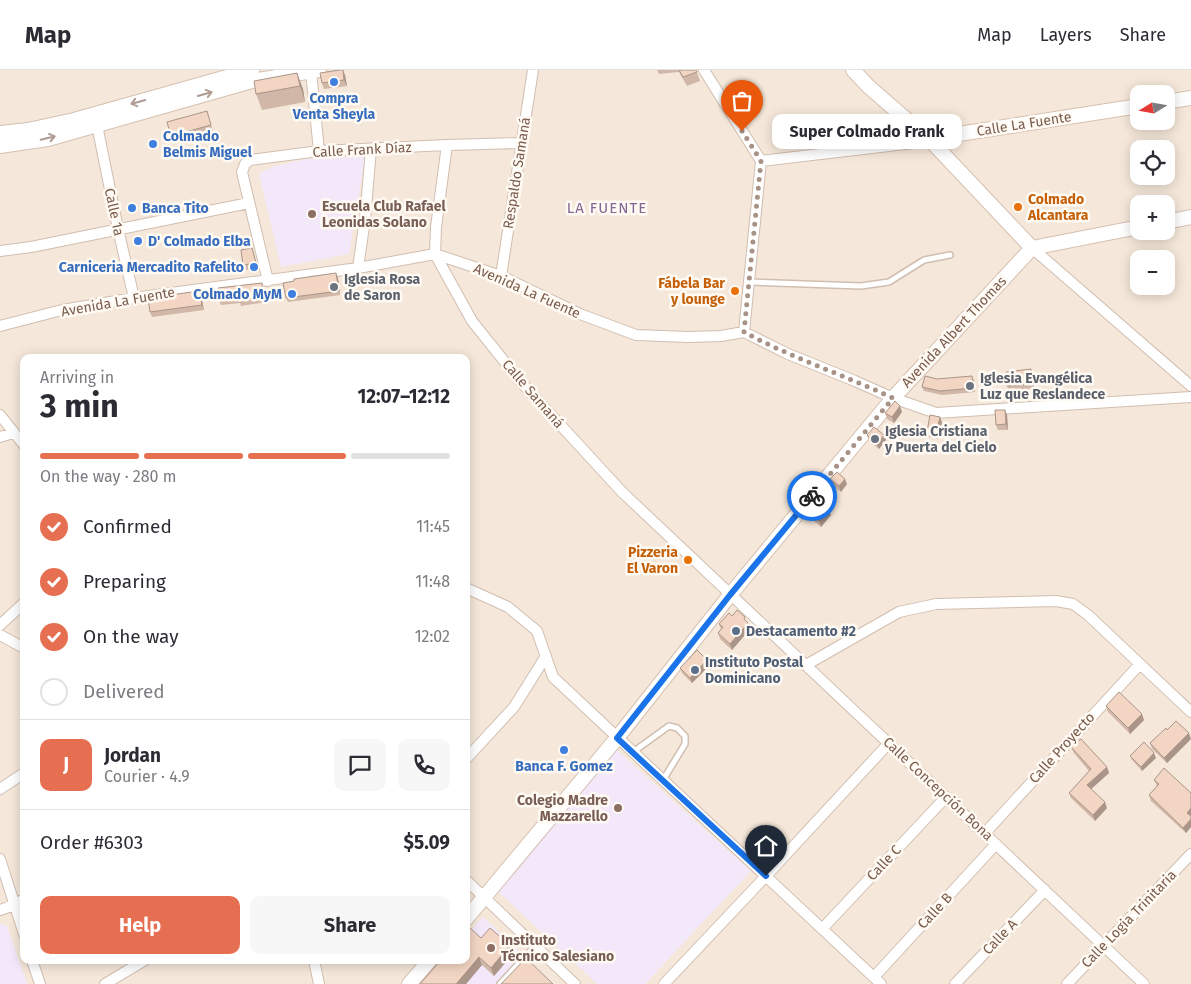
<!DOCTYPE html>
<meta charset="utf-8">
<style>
body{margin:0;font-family:"Fira Sans",sans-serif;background:#f7f7f7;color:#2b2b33;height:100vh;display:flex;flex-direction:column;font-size:19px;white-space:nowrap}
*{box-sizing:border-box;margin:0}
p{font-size:16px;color:#7c7c81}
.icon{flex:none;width:28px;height:28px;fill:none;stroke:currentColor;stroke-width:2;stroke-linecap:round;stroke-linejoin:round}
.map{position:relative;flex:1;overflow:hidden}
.sheet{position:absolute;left:20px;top:284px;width:450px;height:610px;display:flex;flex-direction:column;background:#fff;border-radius:10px;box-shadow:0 2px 12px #0003}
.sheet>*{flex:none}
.needle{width:32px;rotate:259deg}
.fabs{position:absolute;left:1130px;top:15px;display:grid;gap:10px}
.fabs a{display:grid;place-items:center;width:45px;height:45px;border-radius:10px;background:#fff;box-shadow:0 2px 12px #0003;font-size:25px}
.pin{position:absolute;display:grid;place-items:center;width:42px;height:42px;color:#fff;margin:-51px -21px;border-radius:50% 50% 50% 0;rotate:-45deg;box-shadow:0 0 5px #0007}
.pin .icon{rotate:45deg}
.courier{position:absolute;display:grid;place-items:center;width:50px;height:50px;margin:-25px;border:4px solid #1a73e8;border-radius:50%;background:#fff;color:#222;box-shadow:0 1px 6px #0007}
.bubble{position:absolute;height:35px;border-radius:10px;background:#fff;box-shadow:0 2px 12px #0003;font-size:16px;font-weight:700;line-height:35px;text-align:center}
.overview em{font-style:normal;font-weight:700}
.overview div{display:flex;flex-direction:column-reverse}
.overview{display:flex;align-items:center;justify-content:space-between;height:85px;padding:0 20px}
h1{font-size:32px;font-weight:700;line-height:38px}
.bar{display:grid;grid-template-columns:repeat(4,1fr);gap:8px 5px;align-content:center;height:60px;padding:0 20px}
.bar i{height:6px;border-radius:4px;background:#e1e1e2}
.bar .current{background:#e76f51}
.bar p{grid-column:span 4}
.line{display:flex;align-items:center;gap:12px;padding:0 20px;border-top:1px solid #e1e1e2}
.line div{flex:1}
.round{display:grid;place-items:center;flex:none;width:52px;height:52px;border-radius:10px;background:#f7f7f7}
ol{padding:0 20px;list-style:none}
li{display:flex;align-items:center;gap:15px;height:55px}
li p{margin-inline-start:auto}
li .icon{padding:5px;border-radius:50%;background:#e76f51;color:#fff;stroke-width:4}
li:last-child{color:#7c7c81}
li i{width:28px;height:28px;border:2px solid #e1e1e2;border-radius:50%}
.button{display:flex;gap:10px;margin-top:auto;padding:10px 20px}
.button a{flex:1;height:58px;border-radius:10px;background:#e76f51;color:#fff;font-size:20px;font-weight:700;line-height:58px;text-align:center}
.button a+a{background:#f7f7f7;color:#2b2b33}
header{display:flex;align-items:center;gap:30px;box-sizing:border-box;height:70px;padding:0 25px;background:#fff;border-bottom:1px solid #e1e1e2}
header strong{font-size:24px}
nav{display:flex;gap:28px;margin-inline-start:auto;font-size:18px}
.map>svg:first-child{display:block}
.residential{fill:#f5e8da;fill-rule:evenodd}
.education{fill:#f3e8fa}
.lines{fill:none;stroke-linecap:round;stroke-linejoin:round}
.lane-casing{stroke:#d1beb0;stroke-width:8}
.street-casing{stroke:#d1beb0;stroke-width:12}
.secondary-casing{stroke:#d6c0b0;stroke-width:16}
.lane{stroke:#fff;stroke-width:5}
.street{stroke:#fff;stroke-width:10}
.secondary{stroke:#fff;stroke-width:14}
.wall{fill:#d1b7a8}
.shaded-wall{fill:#aa9588}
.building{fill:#f3d5c3;stroke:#aa9588}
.oneway{stroke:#af9d94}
.done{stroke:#a89285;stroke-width:5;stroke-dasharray:0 9}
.route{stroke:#1a73e8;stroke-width:6}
.shop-dot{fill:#3f7fe0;stroke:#fffaf3;stroke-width:2}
.food-dot{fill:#e8710a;stroke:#fffaf3;stroke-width:2}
.education-dot{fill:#8d6e63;stroke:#fffaf3;stroke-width:2}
.worship-dot{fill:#6b7280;stroke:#fffaf3;stroke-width:2}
.service-dot{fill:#5c6f8a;stroke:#fffaf3;stroke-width:2}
.labels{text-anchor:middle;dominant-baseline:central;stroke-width:5;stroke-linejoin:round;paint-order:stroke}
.shop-label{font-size:14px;font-weight:bold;fill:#366cbe;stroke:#fffaf3;text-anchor:start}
.street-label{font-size:14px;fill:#7a5c4d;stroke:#fffaf3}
.food-label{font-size:14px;font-weight:bold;fill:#c56008;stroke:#fffaf3;text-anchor:end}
.education-label{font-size:14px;font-weight:bold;fill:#785e54;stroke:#fffaf3;text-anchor:start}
.worship-label{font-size:14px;font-weight:bold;fill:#5b616d;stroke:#fffaf3;text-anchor:start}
.service-label{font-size:14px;font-weight:bold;fill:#4e5e75;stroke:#fffaf3;text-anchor:start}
.neighbourhood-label{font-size:15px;letter-spacing:1px;fill:#846695;stroke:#fffaf3}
</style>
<header>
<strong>Map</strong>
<nav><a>Map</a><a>Layers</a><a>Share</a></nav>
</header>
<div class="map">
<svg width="1191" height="914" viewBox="0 0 1191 914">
<rect width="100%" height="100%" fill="#fdf6ec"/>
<path class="residential" d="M0 0H1191V914H0ZM1139 24H1166V51H1139ZM1139 79H1166V106H1139ZM1139 134H1166V161H1139ZM1139 189H1166V216H1139ZM24 288H466V890H24Z"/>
<path class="education" d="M365 87 349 184 281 197 259 104 272 97 306 89Z
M610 674 751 801 645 914H597L490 814Z
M483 847 554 914H425L466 890V866Z
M0 853 7 856 27 914H0Z"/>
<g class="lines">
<defs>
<path id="lane" d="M750 212 861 216 889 212 924 190 950 185
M633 682 669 656 677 658 685 666V674L663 710
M500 914 535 876"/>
<path id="street" d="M704 0 761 91 744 262
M311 1 319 81
M97 55 118 159 134 228
M447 75 436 157 435 184 472 251 520 311 622 422 1144 914
M761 91 931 71
M1032 178 1191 316
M0 181 31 177 249 133
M358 198 365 149 371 79
M501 206 533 0
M268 211 242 102 245 94 250 90 319 81 447 75 521 73
M0 256 62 240 134 228 358 198 435 184 501 206 580 244 636 265 688 267 721 266 744 262 788 284 855 311 893 328 936 343 1191 327
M0 345 24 375
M0 367 13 363
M466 518 508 537 537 561 553 607 881 914
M0 555 24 533
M0 565 24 578
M806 595 899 542 936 534 1056 531 1073 534 1088 545 1191 642
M466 689 514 637 546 586
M0 719 24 703
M985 763 1140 594
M0 789 24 864
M466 810 575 914
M0 840 14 835 24 829
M822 859 946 727
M32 890 40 914
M314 890 319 914
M874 907 996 774
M105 914 145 890
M664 914 766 806 889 673
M955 914 1045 820
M1067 914 1191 784"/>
<path id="secondary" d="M853 0 868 16 931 71 1032 178
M1166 32 1191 28
M0 63 28 60 74 50 252 0
M931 71 959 64 1139 36
M0 76 48 69 252 11 319 0
M1166 152 1191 147
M466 849 617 668 730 525 893 328 1032 178 1139 157
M409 914 430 890"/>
</defs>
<use href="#lane" class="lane-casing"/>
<use href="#street" class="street-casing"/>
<use href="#secondary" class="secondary-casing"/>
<use href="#lane" class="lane"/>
<use href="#street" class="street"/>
<use href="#secondary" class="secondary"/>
</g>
<path class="wall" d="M657 0H696L700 11 687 16 679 2 659 4Z
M297 3 303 19 305 32 262 40 256 24Z
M345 5 347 16 324 19 322 13Z
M207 41 213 61 173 72 171 66Z
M252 178 258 198 245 200 243 195Z
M336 203 338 208 340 225 288 232 286 228 294 211Z
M264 219 266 232 241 236 240 233 221 235 219 230Z
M199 221 201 226 204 240 152 247 150 242Z
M1033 304 1034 318 1009 321 1007 316Z
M937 309H974L975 322 942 325 924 321 922 317Z
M1005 340 1007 345 1008 360H998L996 355Z
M902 342 894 353 887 349 885 343Z
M942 352 938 369 929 367 927 362Z
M867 365H884L886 370 879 379 869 371Z
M830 409 847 414 841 422 832 415Z
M806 440 831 445 821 457 808 446Z
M732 546 747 552 750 559 732 580 720 569 718 563 721 559 719 554Z
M709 596 692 613 682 603 680 598Z
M1106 636 1144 650 1130 664 1108 642Z
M1167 660 1191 669 1167 693 1152 679 1150 673Z
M1071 677 1107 697 1109 703 1091 719 1107 738 1095 751 1071 728 1069 723 1089 701 1074 683Z
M1130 686 1156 688 1142 701 1132 690Z
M1154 710 1191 723V757L1186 763 1151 731 1149 725 1157 716Z
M481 868 513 884 494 906 482 895 466 914Z"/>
<path class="shaded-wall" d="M343 0 345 5 347 16 344 10Z
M297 3 303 19 305 32 300 16Z
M336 203 338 208 340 225 339 221Z
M262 213 264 219 266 232 264 226Z
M199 221 201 226 204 240 202 235Z
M1031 299 1033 304 1034 318 1032 314Z
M900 336 902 342 894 353 892 347Z
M1005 340 1007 345 1008 360 1006 354Z
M940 347 942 352 938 369 936 364Z
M884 365 886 370 879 379 877 374Z
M845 409 847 414 841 422 839 416Z
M829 440 831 445 821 457 819 451Z
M748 553 750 559 732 580 730 574Z
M707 590 709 596 692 613 690 608Z
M1142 644 1144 650 1130 664 1128 658Z
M1189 663 1191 669 1167 693 1164 688Z
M1154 683 1156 688 1142 701 1141 697Z
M1107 697 1109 703 1089 721 1087 715Z
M1105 732 1107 738 1095 751 1093 745Z
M1191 738V746L1187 743Z
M1191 749V757L1186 763 1183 758Z
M510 875 513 884 494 906 491 898Z
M479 887 482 895 466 914H456Z"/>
<path class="building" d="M340 0H343L344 10 322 13 320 3Z
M679 0H696L697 2 683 7Z
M297 3 300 16 256 24 254 11Z
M207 41 211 55 171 66 167 52Z
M252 178 256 193 243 195 241 180Z
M336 203 339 221 286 228 283 213 294 211V209Z
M262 213 264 226 239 230 238 228 219 230 218 218Z
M199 221 202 235 150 242 148 228Z
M1031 299 1032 314 1007 316 1006 302Z
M925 306 937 309 972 306 974 318 940 321 922 317Z
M895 331 900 336 892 347 885 343Z
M995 340H1005L1006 354 996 355Z
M930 345 940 347 936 364 927 362Z
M874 357 884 365 877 374 867 365Z
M837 402 845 409 839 416 830 409Z
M815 429 829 440 819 451 806 440Z
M737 540 745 547 744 549 748 553 730 574 718 563 723 557 719 554 729 543 732 546Z
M697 580 707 590 690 608 680 598Z
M1119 622 1142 644 1128 658 1106 636Z
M1176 651 1189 663 1164 688 1150 673 1166 658 1167 660Z
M1081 669 1107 697 1087 715 1105 732 1093 745 1069 723 1091 699 1071 677Z
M1144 672 1154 683 1141 697 1130 686Z
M1164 698 1191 723V738L1187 743 1191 746V749L1183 758 1149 725 1159 714 1154 710Z
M469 857 481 868 490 858 510 875 491 898 479 887 456 914H420L441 890H466V860Z
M526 888 553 914H501Z"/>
<defs><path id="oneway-shaft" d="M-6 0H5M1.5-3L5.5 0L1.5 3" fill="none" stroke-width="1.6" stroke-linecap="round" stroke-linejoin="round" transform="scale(1.25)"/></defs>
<g class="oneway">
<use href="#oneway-shaft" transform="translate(205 24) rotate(-16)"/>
<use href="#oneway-shaft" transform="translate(138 32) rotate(164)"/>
<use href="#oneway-shaft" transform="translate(48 68) rotate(-13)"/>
</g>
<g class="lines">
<path class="done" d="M742 61 761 91 744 262C792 288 844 305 893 328L812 426"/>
<path class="route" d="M766 806 617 668 730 525 812 426"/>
</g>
<g class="shop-dot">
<circle cx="334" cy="12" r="5"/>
<circle cx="153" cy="74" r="5"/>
<circle cx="132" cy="138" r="5"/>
<circle cx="138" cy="171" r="5"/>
<circle cx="254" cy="197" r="5"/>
<circle cx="292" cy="224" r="5"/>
<circle cx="564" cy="680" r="5"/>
</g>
<g class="food-dot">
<circle cx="1018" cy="137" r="5"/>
<circle cx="735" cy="221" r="5"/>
<circle cx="688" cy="490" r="5"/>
</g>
<g class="education-dot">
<circle cx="312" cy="144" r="5"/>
<circle cx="618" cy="738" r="5"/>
<circle cx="491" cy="878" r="5"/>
</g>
<g class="worship-dot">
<circle cx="334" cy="217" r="5"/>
<circle cx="970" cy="316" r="5"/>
<circle cx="875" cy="369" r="5"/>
</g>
<g class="service-dot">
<circle cx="736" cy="561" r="5"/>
<circle cx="695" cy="600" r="5"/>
</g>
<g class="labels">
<g class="shop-label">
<text x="334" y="28" text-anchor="middle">Compra<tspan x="334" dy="16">Venta Sheyla</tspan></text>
<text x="163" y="66">Colmado<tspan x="163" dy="16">Belmis Miguel</tspan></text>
<text x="142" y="138">Banca Tito</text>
<text x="148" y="171">D' Colmado Elba</text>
<text x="244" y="197" text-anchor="end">Carniceria Mercadito Rafelito</text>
<text x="282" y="224" text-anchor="end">Colmado MyM</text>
<text x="564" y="696" text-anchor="middle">Banca F. Gomez</text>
</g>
<g class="street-label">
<text transform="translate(1024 54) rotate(-9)">Calle La Fuente</text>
<text transform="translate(362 80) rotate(-3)">Calle Frank Díaz</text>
<text transform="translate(517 103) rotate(-81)">Respaldo Samaná</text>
<text transform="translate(114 142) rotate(78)">Calle 1a</text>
<text transform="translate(527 221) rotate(24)">Avenida La Fuente</text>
<text transform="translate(118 232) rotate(-10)">Avenida La Fuente</text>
<text transform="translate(954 262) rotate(-47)">Avenida Albert Thomas</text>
<text transform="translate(533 324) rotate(49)">Calle Samaná</text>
<text transform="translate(1062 678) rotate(-48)">Calle Proyecto</text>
<text transform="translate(938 719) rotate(43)">Calle Concepción Bona</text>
<text transform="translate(884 793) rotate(-47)">Calle C</text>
<text transform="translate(935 841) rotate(-47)">Calle B</text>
<text transform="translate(1129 849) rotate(-46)">Calle Logia Trinitaria</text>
<text transform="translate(1000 867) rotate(-46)">Calle A</text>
</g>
<g class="food-label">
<text x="1028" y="129" text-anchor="start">Colmado<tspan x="1028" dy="16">Alcantara</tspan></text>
<text x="725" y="213">Fábela Bar<tspan x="725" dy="16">y lounge</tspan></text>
<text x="678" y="482">Pizzeria<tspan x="678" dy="16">El Varon</tspan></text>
</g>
<g class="education-label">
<text x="322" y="136">Escuela Club Rafael<tspan x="322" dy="16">Leonidas Solano</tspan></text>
<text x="608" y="730" text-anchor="end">Colegio Madre<tspan x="608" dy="16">Mazzarello</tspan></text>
<text x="501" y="870">Instituto<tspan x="501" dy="16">Técnico Salesiano</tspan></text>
</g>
<g class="worship-label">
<text x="344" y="209">Iglesia Rosa<tspan x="344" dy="16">de Saron</tspan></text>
<text x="980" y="308">Iglesia Evangélica<tspan x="980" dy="16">Luz que Reslandece</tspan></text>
<text x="885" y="361">Iglesia Cristiana<tspan x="885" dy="16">y Puerta del Cielo</tspan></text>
</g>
<g class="service-label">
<text x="746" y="561">Destacamento #2</text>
<text x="705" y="592">Instituto Postal<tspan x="705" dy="16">Dominicano</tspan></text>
</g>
<g class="neighbourhood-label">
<text x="607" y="138">LA FUENTE</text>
</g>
</g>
</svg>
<div class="fabs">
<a><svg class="needle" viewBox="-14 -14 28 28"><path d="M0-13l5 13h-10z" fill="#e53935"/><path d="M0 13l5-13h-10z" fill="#7c7c81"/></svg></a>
<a><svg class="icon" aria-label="locate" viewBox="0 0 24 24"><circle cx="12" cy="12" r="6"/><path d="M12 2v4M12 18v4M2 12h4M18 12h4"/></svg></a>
<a>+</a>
<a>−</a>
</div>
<div class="pin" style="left:742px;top:61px;background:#ea580c"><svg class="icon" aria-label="bag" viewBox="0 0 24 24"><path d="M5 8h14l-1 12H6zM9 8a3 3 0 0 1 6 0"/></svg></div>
<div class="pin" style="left:766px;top:806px;background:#1f2937"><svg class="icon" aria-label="home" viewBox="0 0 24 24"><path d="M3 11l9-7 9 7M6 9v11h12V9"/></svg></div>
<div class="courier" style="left:812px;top:426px"><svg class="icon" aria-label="bike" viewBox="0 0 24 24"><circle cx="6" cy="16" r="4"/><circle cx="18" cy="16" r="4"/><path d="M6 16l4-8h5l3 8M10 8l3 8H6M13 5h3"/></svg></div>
<div class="bubble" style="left:772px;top:44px;width:190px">Super Colmado Frank</div>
<section class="sheet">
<div class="overview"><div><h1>3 min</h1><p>Arriving in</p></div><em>12:07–12:12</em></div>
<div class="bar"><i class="current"></i><i class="current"></i><i class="current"></i><i></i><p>On the way · 280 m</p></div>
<ol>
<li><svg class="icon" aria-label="check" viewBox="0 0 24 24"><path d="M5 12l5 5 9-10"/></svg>Confirmed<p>11:45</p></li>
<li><svg class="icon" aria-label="check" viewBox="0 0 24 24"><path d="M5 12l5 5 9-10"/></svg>Preparing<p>11:48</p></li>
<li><svg class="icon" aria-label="check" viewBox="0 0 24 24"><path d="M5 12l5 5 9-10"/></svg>On the way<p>12:02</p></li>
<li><i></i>Delivered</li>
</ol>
<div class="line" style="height:90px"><b class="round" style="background:#e76f51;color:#fff">J</b><div><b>Jordan</b><p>Courier · 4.9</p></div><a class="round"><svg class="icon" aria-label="chat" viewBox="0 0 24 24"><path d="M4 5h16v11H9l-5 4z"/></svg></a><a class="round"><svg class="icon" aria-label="phone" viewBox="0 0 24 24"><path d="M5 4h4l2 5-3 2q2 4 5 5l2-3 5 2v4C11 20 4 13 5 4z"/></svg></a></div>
<div class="line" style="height:65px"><div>Order #6303</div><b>$5.09</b></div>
<div class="button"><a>Help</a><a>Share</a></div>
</section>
</div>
